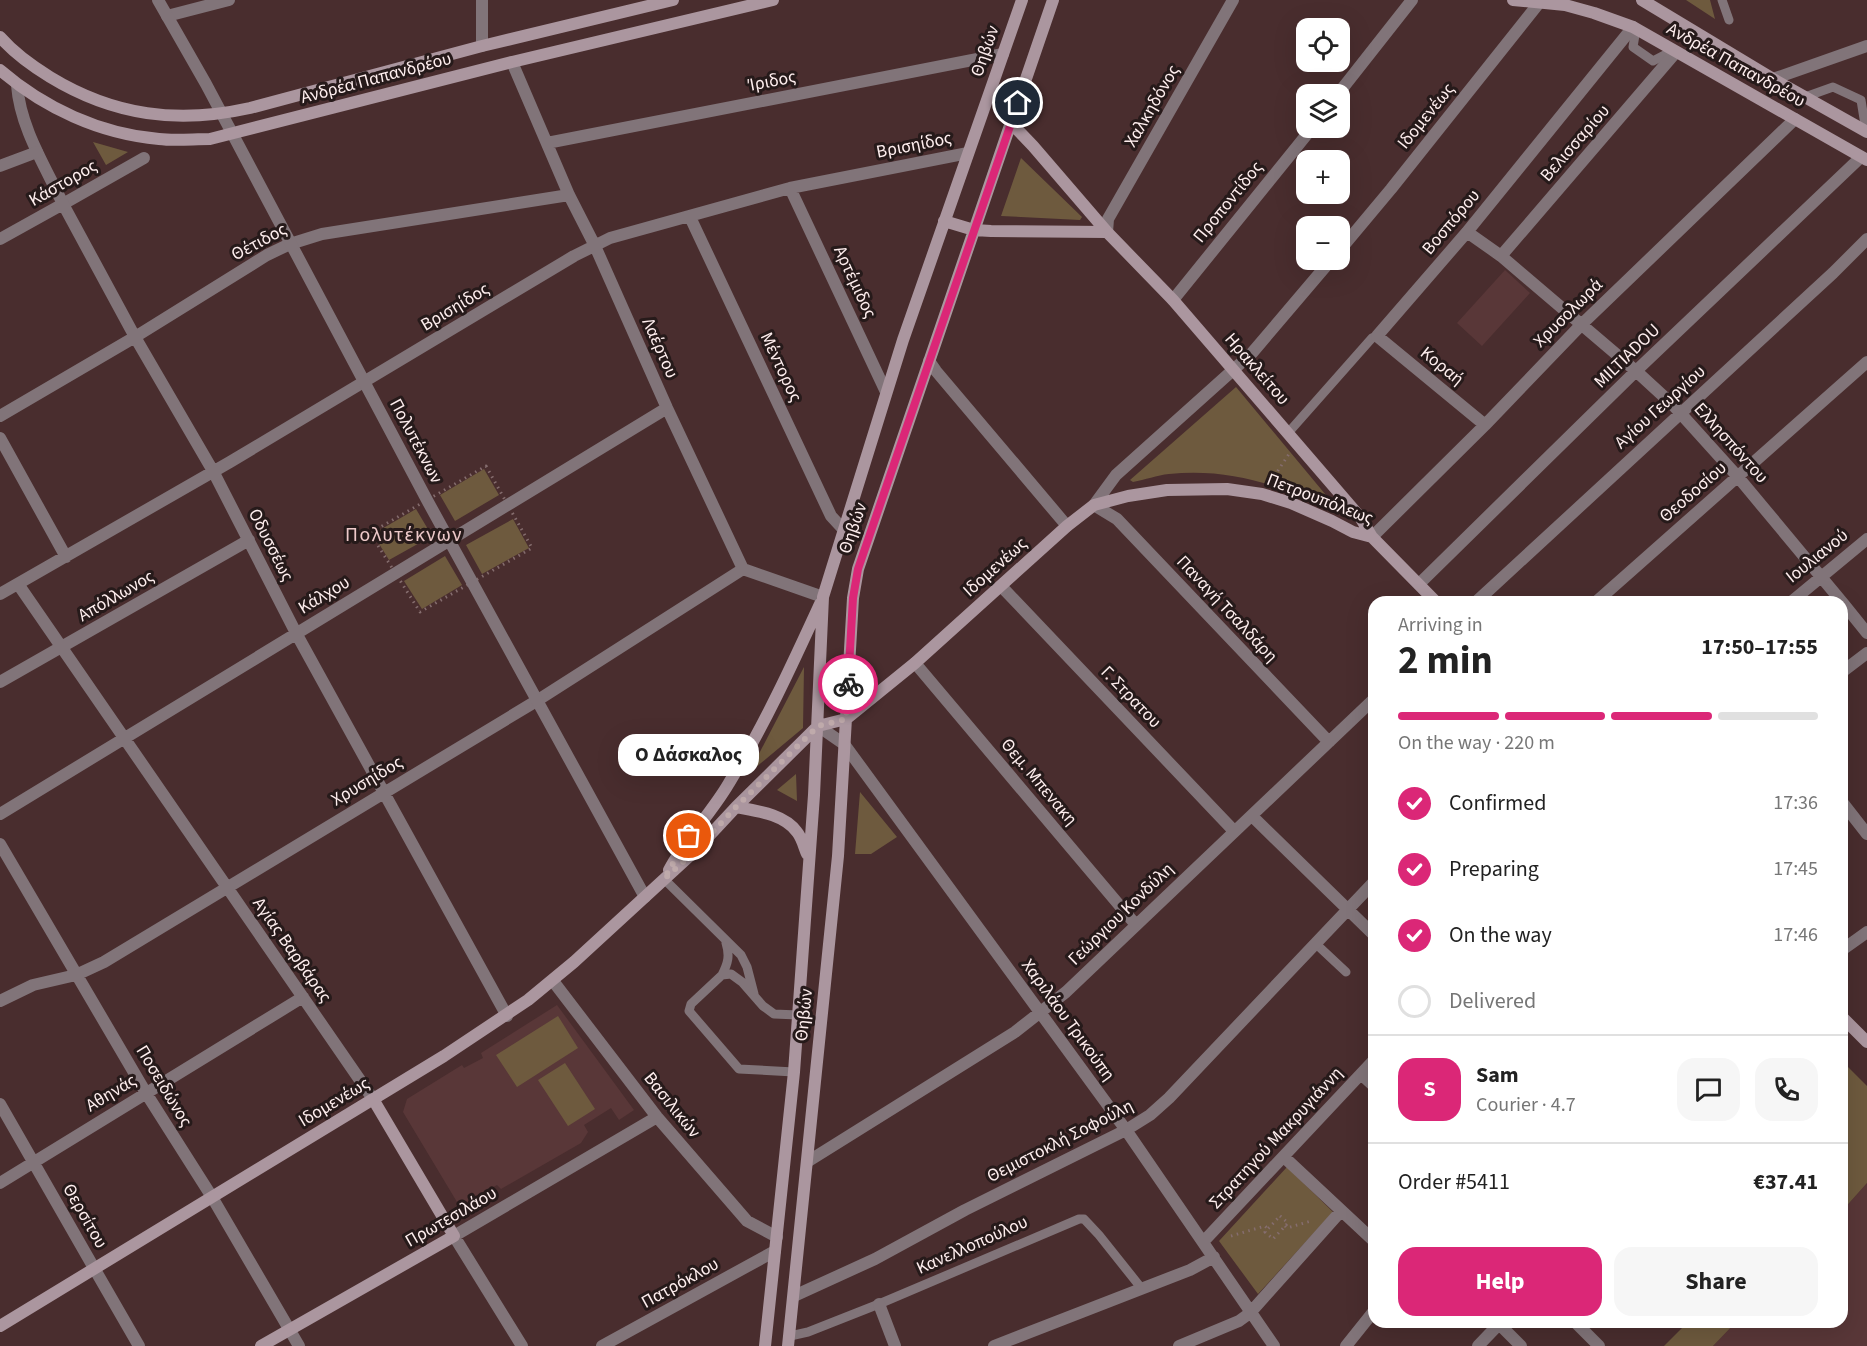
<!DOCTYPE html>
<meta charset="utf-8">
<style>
body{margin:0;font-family:"Source Sans 3",sans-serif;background:#f6f6f6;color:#222;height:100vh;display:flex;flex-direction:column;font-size:22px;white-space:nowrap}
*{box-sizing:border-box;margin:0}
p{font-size:20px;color:#767676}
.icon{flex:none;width:33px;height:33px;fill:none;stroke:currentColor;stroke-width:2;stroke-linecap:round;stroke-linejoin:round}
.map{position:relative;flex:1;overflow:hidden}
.sheet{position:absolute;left:1368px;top:596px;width:480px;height:732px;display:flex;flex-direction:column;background:#fff;border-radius:18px;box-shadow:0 6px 24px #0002}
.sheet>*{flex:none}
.fabs{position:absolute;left:1296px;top:18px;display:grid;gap:12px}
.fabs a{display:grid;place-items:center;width:54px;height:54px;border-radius:12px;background:#fff;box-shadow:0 6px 24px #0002;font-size:30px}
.pin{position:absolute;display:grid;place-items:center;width:51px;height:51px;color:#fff;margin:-26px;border:3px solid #fff;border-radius:50%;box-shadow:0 2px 6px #0007}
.courier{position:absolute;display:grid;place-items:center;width:60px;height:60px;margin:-30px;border:4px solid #db2777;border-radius:50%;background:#fff;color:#222;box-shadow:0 2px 8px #0007}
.bubble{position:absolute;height:42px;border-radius:18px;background:#fff;box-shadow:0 6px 24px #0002;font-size:20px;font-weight:700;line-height:42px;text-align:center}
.overview em{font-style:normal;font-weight:700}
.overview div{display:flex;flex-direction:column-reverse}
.overview{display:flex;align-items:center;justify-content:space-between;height:102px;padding:0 30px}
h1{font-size:39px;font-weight:700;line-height:45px}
.bar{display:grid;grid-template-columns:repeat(4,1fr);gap:9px 6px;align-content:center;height:72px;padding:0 30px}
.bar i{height:8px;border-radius:4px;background:#e0e0e0}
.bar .current{background:#db2777}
.bar p{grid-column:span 4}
.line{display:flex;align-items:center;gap:15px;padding:0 30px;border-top:2px solid #e0e0e0}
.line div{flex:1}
.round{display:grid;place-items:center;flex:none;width:63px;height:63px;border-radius:18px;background:#f6f6f6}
ol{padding:0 30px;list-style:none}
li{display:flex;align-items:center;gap:18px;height:66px}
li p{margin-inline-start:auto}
li .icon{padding:6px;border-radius:50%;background:#db2777;color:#fff;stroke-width:4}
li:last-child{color:#767676}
li i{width:33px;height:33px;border:3px solid #e0e0e0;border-radius:50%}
.button{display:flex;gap:12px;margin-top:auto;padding:12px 30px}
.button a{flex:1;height:69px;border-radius:18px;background:#db2777;color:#fff;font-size:24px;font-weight:700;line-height:69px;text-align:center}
.button a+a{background:#f6f6f6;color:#222}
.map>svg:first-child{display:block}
.built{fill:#593738}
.green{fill:#6e5a3e}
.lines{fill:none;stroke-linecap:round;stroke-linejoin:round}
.path{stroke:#856d6e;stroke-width:3;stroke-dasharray:1.5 4.5;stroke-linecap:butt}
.service{stroke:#817479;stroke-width:9}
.pedestrian{stroke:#817479;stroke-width:12}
.minor{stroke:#817479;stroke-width:12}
.tertiary{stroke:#817479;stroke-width:12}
.secondary{stroke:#ab969f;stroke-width:12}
.done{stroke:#bfaaab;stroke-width:6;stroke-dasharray:0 10.8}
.route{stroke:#db2777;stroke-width:8}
.labels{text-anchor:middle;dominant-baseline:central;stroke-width:6;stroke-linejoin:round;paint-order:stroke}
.street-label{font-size:18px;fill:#feeeee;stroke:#261a1a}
.neighbourhood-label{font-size:20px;letter-spacing:1.5px;fill:#edc9c9;stroke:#261a1a}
</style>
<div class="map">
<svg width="1867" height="1346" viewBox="0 0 1867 1346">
<rect width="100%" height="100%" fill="#492d2e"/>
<path class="built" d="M1505 270 1530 293 1482 346 1457 323Z
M557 1005 634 1110 619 1120 611 1108 584 1125 588 1132 581 1143 501 1189 497 1185 488 1190 491 1196 463 1212 403 1112 407 1099 462 1065 464 1068 483 1058 481 1053Z
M1867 1183V1346H1713L1736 1322H1842V1211Z"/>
<path class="green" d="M1686 0H1710L1715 19Z
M93 142 128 152 106 165Z
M1021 158 1082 217 1080 220 1001 216Z
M1236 387 1340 512 1338 514C1283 486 1233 468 1169 474 1157 475 1145 480 1133 482L1130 480Z
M484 469 499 495 455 521 440 495Z
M416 509 432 536 389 560 373 534Z
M513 519 529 548 482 574 466 545Z
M445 556 462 585 422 609 404 581Z
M804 667 803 728 749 773Z
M796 774 797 801 777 790Z
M860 792 897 837 871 854H855Z
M558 1016 578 1048 517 1087 496 1055Z
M1842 1061 1867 1086V1183L1842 1211Z
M565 1063 595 1109 568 1126 538 1080Z
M1287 1167 1333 1212 1258 1294 1219 1241Z
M1688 1322H1736L1713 1346H1664Z"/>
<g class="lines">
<path class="path" d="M486 466 532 548 420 612 370 533Z
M1271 481 1289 454
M1280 1216 1288 1223 1273 1239 1265 1232Z
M1285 1226 1287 1228 1311 1221
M1231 1236 1265 1226 1268 1229"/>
<path class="service" d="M1722 0 1729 20
M1636 29 1633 47 1653 61 1674 50
M1805 97 1833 87 1861 100 1866 131
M1288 433 1372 338 1377 336
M664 879 741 955 747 967 754 994
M1315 943 1346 972
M722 975C728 963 730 956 726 943
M794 1072 739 1069 689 1011 691 1004 722 975 731 974 742 982 763 1006 774 1014 798 1015
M790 1336 808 1332 879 1304 1079 1219H1084L1099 1235 1142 1289"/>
<path class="pedestrian" d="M17 85C20 127 45 166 63 204L144 158"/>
<path class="minor" d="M482 0V46
M167 16 229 0
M512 62 569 195 595 246 667 408 743 569 823 597
M1773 79 1867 46
M1338 94 1412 0
M547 143 1003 54
M0 166 37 152
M790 188 886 392
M690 217 831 516 843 529
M1107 232 1108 219 1233 0
M1467 232 1501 256 1636 371 1673 405 1738 477 1842 602
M0 239 63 204 135 337 213 471 296 633 507 1016
M1340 250 1391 189 1539 3
M1501 256 1676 52
M1173 300 1312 128
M929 361 936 371 1067 526
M0 416 135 337 267 255 290 244 322 234 569 195
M1485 425 1377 336 1467 232 1633 27
M0 438 66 557
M1372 537 1485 425 1581 325 1795 119
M18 584 373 1099
M1419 584 1636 371 1861 157
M1001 586 1234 831
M0 594 230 462 574 256 610 238 790 188 968 153
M1476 602 1833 273 1867 239
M1596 602 1867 362
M1791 602 1867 539
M1842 602 1867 633
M915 663 1136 925
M1842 672 1867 653
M0 682 249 540
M818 726 844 744 1126 1130 1274 1346
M1329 742 1117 519 1094 505 1116 475 1252 353 1331 260
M1842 802 1867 834
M0 814 667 408
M1252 816 1374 935
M0 844 146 1093 212 1197
M1842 950 1867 932
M553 981 657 1117 747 1221 777 1237
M0 1001 33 985 76 975 104 962 538 700 743 569
M1361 1074 1374 1086
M0 1104 94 1268
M1284 1157 1374 1241
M807 1162 1015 1032 1066 992 1374 699
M0 1183 303 997
M1204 1241 1374 1060
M794 1296 875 1259 965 1210 1126 1130 1150 1115 1169 1098 1374 882
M879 1304 895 1346
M1497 1322 1521 1346
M1575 1322 1599 1346
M522 1346 454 1236 657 1117
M602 1346 775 1251
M994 1346 1190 1270 1214 1257
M1179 1346 1239 1321 1250 1313 1341 1211
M1346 1346 1374 1311
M1478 1346 1501 1322"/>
<path class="tertiary" d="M158 0 206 84 427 500 645 897
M212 1197 299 1346
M94 1268 139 1346"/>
<path class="secondary" d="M1513 0 1565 5 1594 13 1633 27 1867 160
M1642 0 1773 79 1867 132
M0 37C14 53 32 66 50 77 114 116 178 124 250 108L482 46 673 0
M0 70C44 108 100 134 159 139 175 141 193 139 210 139L512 62 773 0
M1011 123 1033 146 1107 232 1173 300 1360 517 1372 537
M944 221 974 230 991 231 1107 232
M736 807C757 811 784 814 797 832 802 838 804 847 807 854
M669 870C686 838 711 814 729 783 764 726 792 665 820 604
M1842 1017 1867 1042
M0 1326 444 1056 528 1000 574 962 696 850 736 807 818 726 846 719 915 663 1067 526 1094 505 1128 496 1167 490 1227 489 1262 494 1291 503 1332 521 1353 532 1372 537 1436 602
M261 1346 454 1236 373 1099
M765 1346 794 1072 814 795 823 597 903 340 1022 0
M788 1346 838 856 853 598 858 569 1053 0"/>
</g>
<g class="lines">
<path class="done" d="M689 836 664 879 696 850 736 807 818 726 846 719 848 684"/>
<path class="route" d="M848 684 853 598 858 569 1018 103"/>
</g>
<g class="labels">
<g class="street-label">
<text transform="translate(985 51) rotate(-71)">Θηβών</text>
<text transform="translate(1736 65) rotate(29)">Ανδρέα Παπανδρέου</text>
<text transform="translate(376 78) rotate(-15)">Ανδρέα Παπανδρέου</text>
<text transform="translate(772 81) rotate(-11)">Ίριδος</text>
<text transform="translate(1152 106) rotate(-60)">Χαλκηδόνος</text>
<text transform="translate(1426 116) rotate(-51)">Ιδομενέως</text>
<text transform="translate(1575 143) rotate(-49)">Βελισσαρίου</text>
<text transform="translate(914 145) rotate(-11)">Βρισηίδος</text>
<text transform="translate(63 183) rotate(-30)">Κάστορος</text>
<text transform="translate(1228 202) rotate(-51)">Προποντίδος</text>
<text transform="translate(1451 222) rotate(-50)">Βοσπόρου</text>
<text transform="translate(259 242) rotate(-28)">Θέτιδος</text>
<text transform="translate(855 282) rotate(65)">Αρτέμιδος</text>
<text transform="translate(455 307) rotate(-31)">Βρισηίδος</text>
<text transform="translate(1568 313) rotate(-45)">Χρυσολωρά</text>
<text transform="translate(660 348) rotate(66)">Λαέρτου</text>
<text transform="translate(1627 356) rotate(-44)">MILTIADOU</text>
<text transform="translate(1442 366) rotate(39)">Κοραή</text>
<text transform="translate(781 367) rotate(65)">Μέντορος</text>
<text transform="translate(1257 369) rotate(49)">Ηρακλείτου</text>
<text transform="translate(1660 407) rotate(-42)">Αγίου Γεωργίου</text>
<text transform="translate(416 441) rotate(62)">Πολυτέκνων</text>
<text transform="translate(1731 443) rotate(48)">Ελλησπόντου</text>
<text transform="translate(1693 492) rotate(-41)">Θεοδοσίου</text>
<text transform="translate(1320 499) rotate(21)">Πετρουπόλεως</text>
<text transform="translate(853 528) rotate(-71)">Θηβών</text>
<text transform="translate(271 545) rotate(63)">Οδυσσέως</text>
<text transform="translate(1817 556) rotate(-39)">Ιουλιανού</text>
<text transform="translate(995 567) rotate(-42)">Ιδομενέως</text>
<text transform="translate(324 595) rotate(-31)">Κάλχου</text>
<text transform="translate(116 596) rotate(-30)">Απόλλωνος</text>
<text transform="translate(1227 609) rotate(47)">Παναγή Τσαλδάρη</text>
<text transform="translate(1131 697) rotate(46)">Γ. Στρατου</text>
<text transform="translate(367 781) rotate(-31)">Χρυσηίδος</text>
<text transform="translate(1039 782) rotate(50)">Θεμ. Μπενακη</text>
<text transform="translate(1121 914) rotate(-44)">Γεώργιου Κονδύλη</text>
<text transform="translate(292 950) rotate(55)">Αγίας Βαρβάρας</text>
<text transform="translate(804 1015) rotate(-84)">Θηβών</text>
<text transform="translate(1068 1020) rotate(54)">Χαριλάου Τρικούπη</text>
<text transform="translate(164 1086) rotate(59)">Ποσειδώνος</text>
<text transform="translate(111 1093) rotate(-31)">Αθηνάς</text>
<text transform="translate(334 1102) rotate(-31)">Ιδομενέως</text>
<text transform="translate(672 1105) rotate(51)">Βασιλικών</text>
<text transform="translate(1276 1138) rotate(-47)">Στρατηγού Μακρυγιάννη</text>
<text transform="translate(1060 1141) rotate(-27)">Θεμιστοκλή Σοφούλη</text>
<text transform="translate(85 1216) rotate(60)">Θερσίτου</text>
<text transform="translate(451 1217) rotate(-30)">Πρωτεσιλάου</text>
<text transform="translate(972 1245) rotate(-24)">Κανελλοπούλου</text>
<text transform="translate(680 1283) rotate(-29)">Πατρόκλου</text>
</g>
<g class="neighbourhood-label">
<text x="404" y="535">Πολυτέκνων</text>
</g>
</g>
</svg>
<div class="fabs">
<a><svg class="icon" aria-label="locate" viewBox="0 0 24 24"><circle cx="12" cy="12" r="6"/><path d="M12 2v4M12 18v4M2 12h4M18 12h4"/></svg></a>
<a><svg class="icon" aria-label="layers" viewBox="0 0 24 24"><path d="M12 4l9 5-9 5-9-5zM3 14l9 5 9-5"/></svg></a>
<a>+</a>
<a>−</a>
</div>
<div class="pin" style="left:689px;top:836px;background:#ea580c"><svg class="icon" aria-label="bag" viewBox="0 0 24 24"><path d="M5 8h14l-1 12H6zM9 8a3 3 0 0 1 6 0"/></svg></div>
<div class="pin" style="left:1018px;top:103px;background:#1f2937"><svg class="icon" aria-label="home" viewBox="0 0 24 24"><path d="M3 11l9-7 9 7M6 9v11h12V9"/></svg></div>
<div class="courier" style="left:848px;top:684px"><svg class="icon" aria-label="bike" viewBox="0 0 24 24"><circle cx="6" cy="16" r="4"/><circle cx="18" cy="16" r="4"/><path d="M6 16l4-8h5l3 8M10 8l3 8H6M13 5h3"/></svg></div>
<div class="bubble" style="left:618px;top:734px;width:141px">Ο Δάσκαλος</div>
<section class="sheet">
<div class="overview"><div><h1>2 min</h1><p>Arriving in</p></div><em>17:50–17:55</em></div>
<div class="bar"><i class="current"></i><i class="current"></i><i class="current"></i><i></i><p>On the way · 220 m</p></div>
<ol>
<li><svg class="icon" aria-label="check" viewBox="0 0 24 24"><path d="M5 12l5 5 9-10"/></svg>Confirmed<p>17:36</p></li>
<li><svg class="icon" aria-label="check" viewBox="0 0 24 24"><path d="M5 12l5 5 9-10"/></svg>Preparing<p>17:45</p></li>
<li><svg class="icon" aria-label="check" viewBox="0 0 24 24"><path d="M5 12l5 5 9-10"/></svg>On the way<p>17:46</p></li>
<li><i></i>Delivered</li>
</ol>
<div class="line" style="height:108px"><b class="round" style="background:#db2777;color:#fff">S</b><div><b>Sam</b><p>Courier · 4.7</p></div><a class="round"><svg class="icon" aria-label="chat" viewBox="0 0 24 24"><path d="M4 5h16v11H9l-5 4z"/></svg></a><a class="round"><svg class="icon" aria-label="phone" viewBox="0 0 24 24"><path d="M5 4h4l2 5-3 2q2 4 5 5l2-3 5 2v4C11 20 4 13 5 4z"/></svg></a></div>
<div class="line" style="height:78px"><div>Order #5411</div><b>€37.41</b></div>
<div class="button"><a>Help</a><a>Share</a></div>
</section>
</div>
